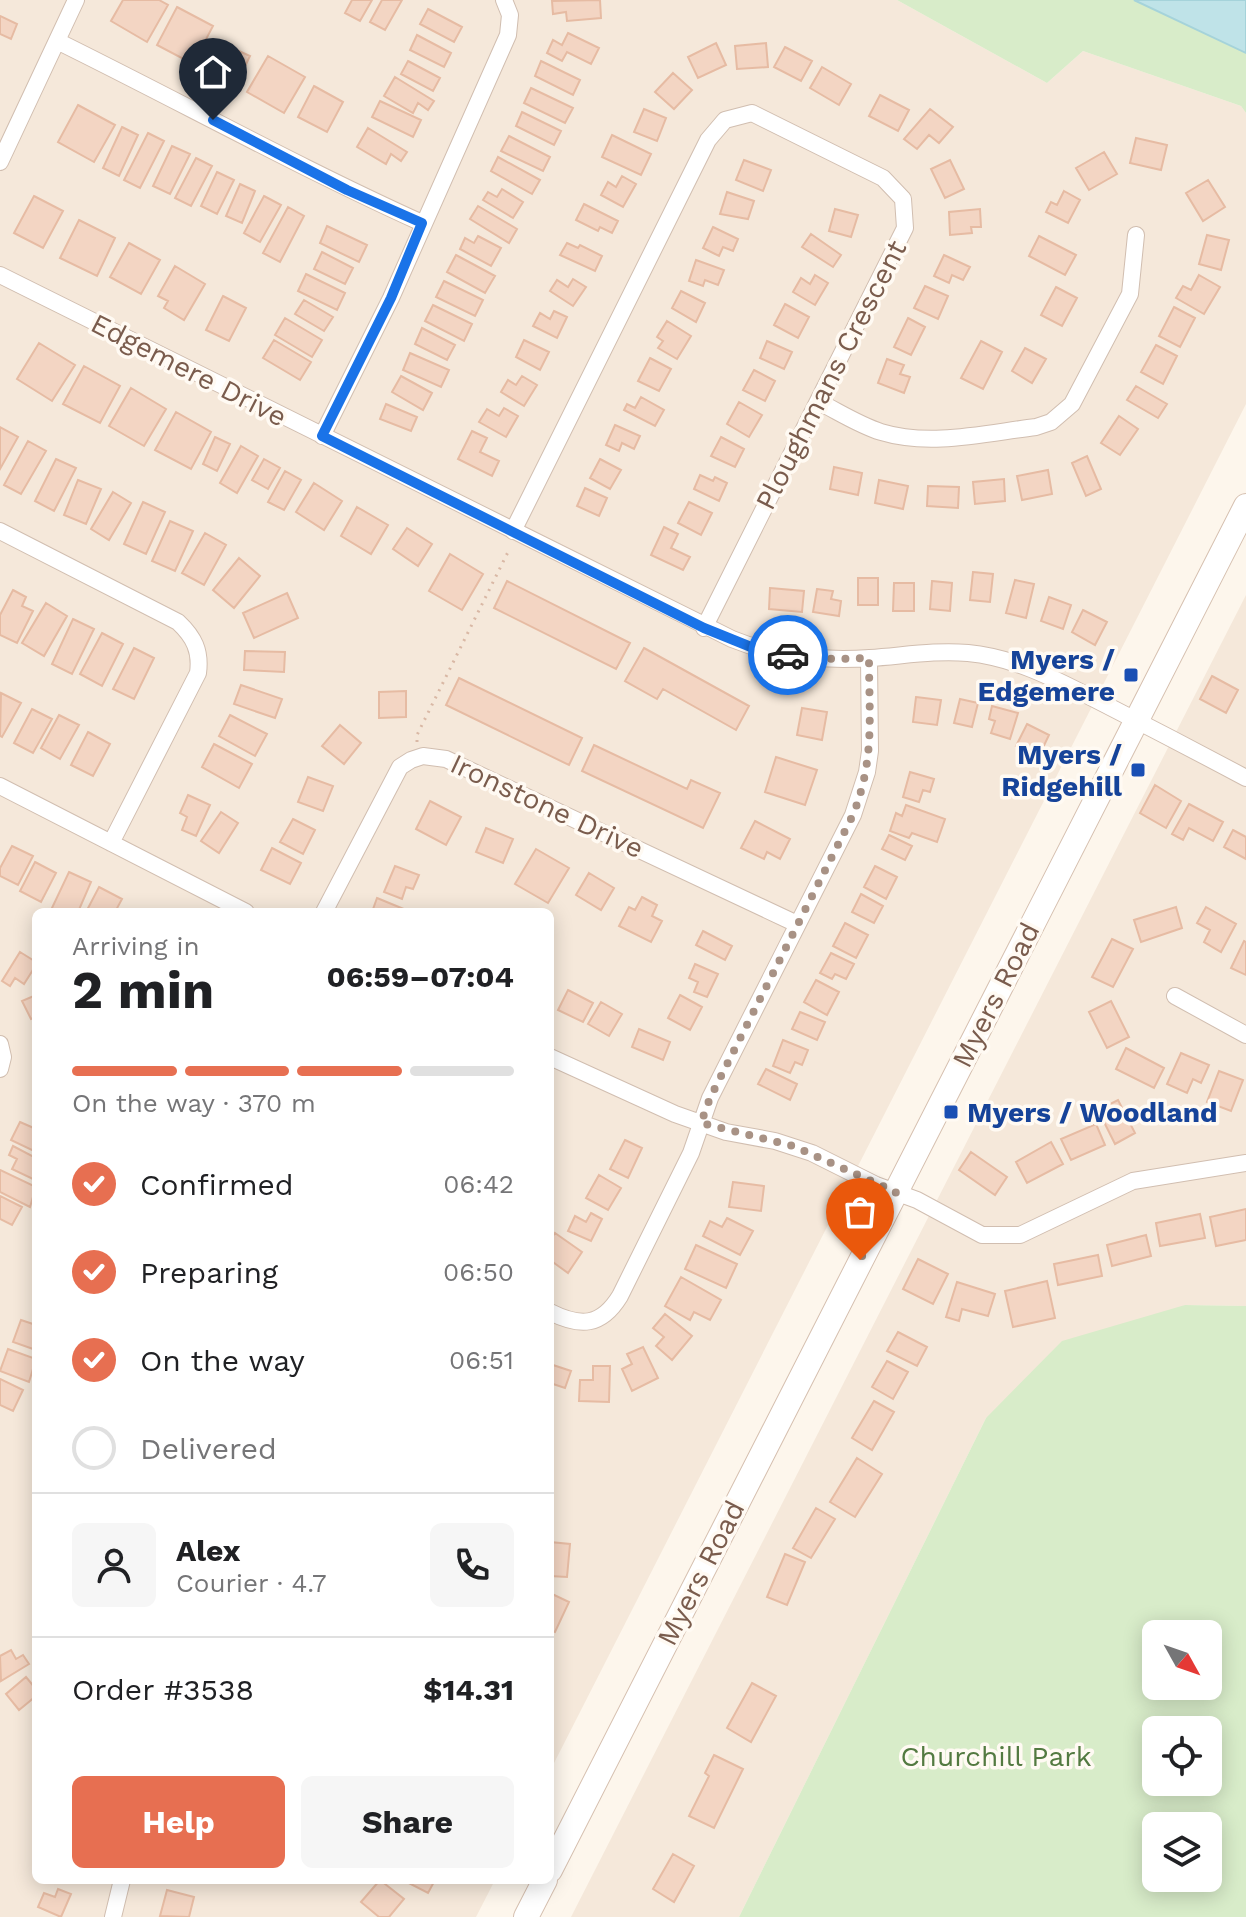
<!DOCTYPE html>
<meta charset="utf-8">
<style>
body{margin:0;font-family:"Work Sans",sans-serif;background:#f6f6f6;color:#202124;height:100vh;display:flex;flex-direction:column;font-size:30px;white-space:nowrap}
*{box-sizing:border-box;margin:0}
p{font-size:26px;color:#757577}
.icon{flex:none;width:44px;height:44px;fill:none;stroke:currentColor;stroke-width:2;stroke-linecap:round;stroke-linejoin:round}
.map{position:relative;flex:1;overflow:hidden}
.details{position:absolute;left:32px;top:908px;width:522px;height:976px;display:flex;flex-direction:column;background:#fff;border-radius:12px;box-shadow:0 4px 20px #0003}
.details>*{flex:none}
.needle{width:52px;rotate:130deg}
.fabs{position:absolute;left:1142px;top:1620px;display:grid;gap:16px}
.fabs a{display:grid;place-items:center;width:80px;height:80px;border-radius:12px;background:#fff;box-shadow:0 4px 20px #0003;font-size:40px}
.pin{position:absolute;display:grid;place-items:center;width:68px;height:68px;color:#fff;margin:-82px -34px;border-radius:50% 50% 50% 0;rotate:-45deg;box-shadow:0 0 8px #0007}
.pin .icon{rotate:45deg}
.courier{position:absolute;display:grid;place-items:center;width:80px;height:80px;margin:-40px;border:6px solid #1a73e8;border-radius:50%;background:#fff;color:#222;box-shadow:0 2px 10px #0007}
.summary em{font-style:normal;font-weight:700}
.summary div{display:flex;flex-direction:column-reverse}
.summary{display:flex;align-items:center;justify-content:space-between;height:136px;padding:0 40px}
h1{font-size:52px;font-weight:700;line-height:60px}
.bar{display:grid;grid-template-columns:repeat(4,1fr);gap:12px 8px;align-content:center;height:96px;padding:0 40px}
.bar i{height:10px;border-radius:6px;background:#e0e0e0}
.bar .selected{background:#e76f51}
.bar p{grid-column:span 4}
.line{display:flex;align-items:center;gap:20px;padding:0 40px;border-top:2px solid #e0e0e0}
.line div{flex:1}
.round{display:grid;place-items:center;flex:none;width:84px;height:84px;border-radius:12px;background:#f6f6f6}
ol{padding:0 40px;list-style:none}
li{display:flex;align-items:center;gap:24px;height:88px}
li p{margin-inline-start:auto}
li .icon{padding:8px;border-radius:50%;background:#e76f51;color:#fff;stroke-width:4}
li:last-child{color:#757577}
li i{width:44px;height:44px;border:4px solid #e0e0e0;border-radius:50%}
.action{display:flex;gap:16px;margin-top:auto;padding:16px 40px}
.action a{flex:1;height:92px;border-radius:12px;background:#e76f51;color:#fff;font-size:32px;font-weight:700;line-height:92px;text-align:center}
.action a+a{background:#f6f6f6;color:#202124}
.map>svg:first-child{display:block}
.residential{fill:#f5e8da}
.green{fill:#d8ecc9;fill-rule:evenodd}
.water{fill:#bfe3e8;stroke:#a5d3da;stroke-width:2}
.building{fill:#f3d5c3;stroke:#e6bba3;stroke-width:2}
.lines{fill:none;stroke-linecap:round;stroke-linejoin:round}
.street-casing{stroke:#d1beb0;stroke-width:18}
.secondary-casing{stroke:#d6c0b0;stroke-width:26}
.path{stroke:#d9b8a5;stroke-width:3;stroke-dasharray:2 6;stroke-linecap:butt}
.street{stroke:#fff;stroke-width:16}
.secondary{stroke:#fff;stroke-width:24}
.done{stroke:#a89285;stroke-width:8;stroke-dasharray:0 14.4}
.route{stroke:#1a73e8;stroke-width:10}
.transit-dot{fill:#1a4fb4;stroke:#fffaf3;stroke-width:3}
.labels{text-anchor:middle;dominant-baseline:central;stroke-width:7;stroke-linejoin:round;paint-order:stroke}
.street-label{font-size:28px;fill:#7a5c4d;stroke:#fffaf3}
.transit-label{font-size:28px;font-weight:bold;fill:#164399;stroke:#fffaf3;text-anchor:end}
.park-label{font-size:28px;fill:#537a41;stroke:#fffaf3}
</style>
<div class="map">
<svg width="1246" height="1917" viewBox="0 0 1246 1917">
<rect width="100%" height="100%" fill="#fdf6ec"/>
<path class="residential" d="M0 0H897L1047 83 1083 51 1241 106 1246 113V404L550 1771V912H36V1880H495L476 1917H0Z
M1246 595V1306L1185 1305 986 1418 739 1917H571Z"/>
<path class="green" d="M897 0H1246V113L1241 106 1083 51 1047 83Z
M1185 1305 1246 1306V1917H739L986 1418 1062 1341ZM1208 1634V1686H1156V1634ZM1156 1730H1208V1782H1156ZM1156 1826H1208V1878H1156Z"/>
<path class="water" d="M1134 0H1246V53Z"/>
<path class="building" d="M123 0H159L168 5 147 42 111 21Z
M352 0H372L360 21 345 13Z
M382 0H402L385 30 370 22Z
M600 0 601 18 567 21 566 12 553 14 552 1Z
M177 7 213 26 193 64 157 45Z
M428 9 462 27 454 42 420 24Z
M0 16 17 24 11 39 0 34Z
M568 33 599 48 591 64 567 52 562 61 547 53 553 40 562 45Z
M417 35 451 53 444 67 410 50Z
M217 41 250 56 237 83 204 68Z
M716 43 726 65 698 78 688 57Z
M766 43 768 67 737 69 735 46Z
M785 47 812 61 801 81 774 67Z
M268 56 305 77 284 113 247 92Z
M408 61 440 78 433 91 401 74Z
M541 61 580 80 573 95 535 76Z
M822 67 851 84 839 105 810 88Z
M673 73 692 90 674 109 655 92Z
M395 77 434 101 428 110 418 103 413 113 384 96Z
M314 86 343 102 327 132 298 117Z
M531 88 573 108 565 123 524 103Z
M880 95 909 110 898 131 869 116Z
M380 101 421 120 413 137 372 117Z
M78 105 115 125 94 162 58 142Z
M644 109 666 118 657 141 634 132Z
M930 109 953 127 939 143 929 135 917 149 904 139Z
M522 112 561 131 554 145 516 126Z
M122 127 138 135 119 176 103 168Z
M368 128 407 152 401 161 391 154 386 164 357 147Z
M148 133 164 141 140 188 124 180Z
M612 135 651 154 641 175 602 157Z
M509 136 550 157 543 171 501 151Z
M1136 138 1167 145 1161 170 1130 163Z
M172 146 190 154 170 194 153 186Z
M1104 152 1117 174 1089 190 1076 168Z
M498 157 540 180 532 194 491 171Z
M196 158 212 166 191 206 175 198Z
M744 160 771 170 763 191 736 180Z
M950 160 964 189 945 198 931 169Z
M217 172 234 180 217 214 201 206Z
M622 176 636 184 623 207 601 195 608 182 616 187Z
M1208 180 1225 207 1203 221 1186 193Z
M240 184 255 191 242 223 226 216Z
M502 189 523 202 513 218 483 200 488 192 497 197Z
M1064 191 1080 200 1068 223 1046 212 1051 202 1057 205Z
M727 192 754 201 748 219 720 214Z
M34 196 63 211 43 248 14 233Z
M264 196 281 205 260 242 244 233Z
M584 204 618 221 612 233 600 227 598 231 576 220Z
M478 206 517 229 509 243 470 219Z
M288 207 304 216 280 262 263 253Z
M835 209 858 215 851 237 829 231Z
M980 209 981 227H971L972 233 950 235 949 212Z
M79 220 115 238 97 276 60 258Z
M327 226 367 245 359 262 320 243Z
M713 227 738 239 733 251 723 247 719 256 703 248Z
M811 234 841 255 833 267 802 247Z
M1207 235 1229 240 1221 270 1199 264Z
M478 236 501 248 491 266 460 249 465 238 474 243Z
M1039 236 1076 255 1065 275 1029 256Z
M129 243 160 260 141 294 110 277Z
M567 243 578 248 580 245 602 256 595 271 560 255Z
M322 252 353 268 345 284 314 269Z
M456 255 495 276 485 293 447 272Z
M944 255 970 267 963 280 952 275 949 283 934 276Z
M696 260 724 270 718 285 705 280 703 286 689 281Z
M175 266 205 284 184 320 164 308 168 301 158 296Z
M306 274 345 293 337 310 298 291Z
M815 275 828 283 815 305 793 292 801 278 810 284Z
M1199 275 1220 287 1204 314 1176 298 1183 286 1191 290Z
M573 279 586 287 573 306 550 291 557 280 568 287Z
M444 281 483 300 475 316 436 297Z
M925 286 948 296 938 319 914 308Z
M1056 287 1077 298 1062 326 1041 315Z
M681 291 705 303 696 322 672 308Z
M223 296 246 308 229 341 206 330Z
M304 300 333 317 324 331 295 314Z
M785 304 809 317 798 338 774 325Z
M433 305 472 324 464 341 425 321Z
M1174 307 1195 318 1180 347 1159 336Z
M554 311 567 317 557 338 533 326 540 313 550 319Z
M285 318 322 340 312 357 275 335Z
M908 318 925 327 911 355 894 347Z
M667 321 691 336 677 359 658 348 663 341 657 337Z
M422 328 455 345 447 360 415 344Z
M274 340 311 362 300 380 263 358Z
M524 340 549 352 540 370 516 357Z
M767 341 792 352 784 369 760 358Z
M981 341 1002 352 983 389 961 378Z
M39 343 75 365 52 401 17 379Z
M1156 345 1177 356 1163 384 1141 372Z
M1025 348 1046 359 1032 383 1012 371Z
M410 353 449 370 441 387 403 370Z
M650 358 671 369 659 391 638 381Z
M887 359 904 365 900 374 910 377 904 393 878 383Z
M84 366 120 386 100 423 63 404Z
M754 370 775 381 765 401 743 390Z
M401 376 432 393 423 410 392 392Z
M522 376 537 385 524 406 501 392 508 380 516 385Z
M1136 386 1167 404 1158 418 1127 400Z
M131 388 166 409 144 446 109 426Z
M641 397 664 410 655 426 624 410 627 404 635 408Z
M739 402 762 415 749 437 727 424Z
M386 404 417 417 411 431 380 419Z
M504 408 518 416 506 437 479 422 487 409 499 416Z
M176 412 211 432 191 469 155 450Z
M1119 416 1138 429 1120 455 1101 443Z
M615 425 640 436 634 449 622 443 619 451 606 445Z
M0 427 18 437 0 469Z
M472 431 487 438 480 452 499 461 492 476 458 459Z
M215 437 230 444 217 471 203 464Z
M721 437 744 449 735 467 711 456Z
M28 441 46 451 21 494 4 485Z
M241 446 258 456 237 493 220 483Z
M1087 456 1101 489 1086 496 1072 463Z
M56 459 76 468 54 511 35 501Z
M264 459 280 468 268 489 252 480Z
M600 459 621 470 610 489 590 478Z
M834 467 862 473 858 495 830 489Z
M1048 470 1052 494 1022 500 1017 476Z
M285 471 301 480 284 510 268 502Z
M700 475 713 481 715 477 727 483 719 501 694 489Z
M1004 479 1005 501 975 504 973 482Z
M78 480 101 489 86 524 64 515Z
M879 480 908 486 903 509 875 503Z
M314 483 342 501 324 530 296 512Z
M928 486 959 487 958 508 927 506Z
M585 488 607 498 599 516 577 506Z
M113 492 131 503 109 540 91 529Z
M143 502 165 512 146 554 124 544Z
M689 502 712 513 701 535 678 523Z
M357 507 388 525 371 554 341 536Z
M170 521 193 531 175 571 152 561Z
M664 527 678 534 671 548 690 557 683 570 651 555Z
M407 528 432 544 418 566 393 549Z
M205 533 226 545 204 585 182 573Z
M450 554 483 574 462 610 429 591Z
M239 558 260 576 234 608 213 590Z
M973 572 993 574 990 602 970 600Z
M858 578H878V605H858Z
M1015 580 1034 584 1026 618 1006 613Z
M507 581 630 643 616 669 494 608Z
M932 581 952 583 950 611 930 609Z
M894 583H914V611H893Z
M770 588 804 591 802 612 769 609Z
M817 589 833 591 831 599 841 601 839 616 813 612Z
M13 590 26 597 22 606 33 611 17 643 0 635V615Z
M287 593 298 618 254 638 243 613Z
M1049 597 1071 605 1063 629 1041 621Z
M46 603 67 616 44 656 22 643Z
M1083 610 1107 622 1095 645 1072 632Z
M73 619 94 629 72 674 52 664Z
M102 633 123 644 102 686 80 674Z
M134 648 154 658 134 699 113 689Z
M644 648 749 706 736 730 663 689 657 699 625 681Z
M245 651 285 652 284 672 244 670Z
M1212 676 1238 690 1226 713 1200 699Z
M459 678 582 738 569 765 446 705Z
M241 685 282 699 275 718 234 704Z
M406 691V717L379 718V692Z
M1 693 21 703 2 737 0 736Z
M916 697 941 700 937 725 913 722Z
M960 699 978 703 972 727 954 723Z
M992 706 1018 713 1010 739 991 733 995 721 989 719Z
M802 708 827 712 822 740 797 735Z
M32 709 52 719 33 753 14 743Z
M59 715 79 725 60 759 41 748Z
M230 715 267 734 255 756 219 736Z
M1027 724 1049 735 1038 758 1016 746Z
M340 725 361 743 344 764 322 746Z
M88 732 110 744 93 776 71 765Z
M214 744 252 764 239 788 202 767Z
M594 745 687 789 691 780 720 793 703 828 582 771Z
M776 757 817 770 805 805 765 792Z
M910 772 934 779 930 792 923 790 919 802 903 797Z
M308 777 333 786 323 811 298 802Z
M1155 785 1181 801 1166 828 1140 813Z
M188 795 210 805 196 836 182 830 187 817 180 813Z
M430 801 461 817 446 845 416 829Z
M1189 804 1223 822 1213 841 1189 828 1183 840 1172 834Z
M906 805 945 819 937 842 912 833 909 838 890 831 896 813 902 816Z
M221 812 238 823 219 853 201 841Z
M293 819 315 830 303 854 280 842Z
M755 821 790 839 780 859 767 852 764 859 741 848Z
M486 828 513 839 503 863 476 852Z
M1233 830 1246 837V859L1224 847Z
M889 835 912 846 905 860 882 849Z
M12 846 33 856 18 885 0 876V868Z
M272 848 301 863 290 884 261 870Z
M536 849 569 868 548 903 515 884Z
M35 862 56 873 41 902 20 891Z
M395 866 419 875 413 889 406 887 402 899 384 892Z
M875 866 897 877 886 899 864 887Z
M69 872 91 882 78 912H55L51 910Z
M589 873 614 888 601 910 576 895Z
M99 887 122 899 115 912H86Z
M861 894 883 906 874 923 852 912Z
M642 897 657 905 652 916 662 921 651 942 619 926 629 907 635 910Z
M377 898 411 912H372Z
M1176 907 1182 928 1141 942 1134 920Z
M1206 907 1236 924 1221 952 1204 942 1210 930 1197 923Z
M845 923 868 935 856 958 833 946Z
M703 931 732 946 725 960 696 945Z
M1112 939 1133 949 1113 987 1092 977Z
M1244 941 1246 942V975L1231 968Z
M20 952 36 962V965L24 984 15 978 10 986 2 981Z
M831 953 854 964 846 979 835 974 832 979 820 973Z
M695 964 718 974 707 997 694 992 698 982 689 978Z
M816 980 839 992 827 1015 804 1002Z
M568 990 593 1003 583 1022 558 1010Z
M36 995V1017L31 1019 22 1001Z
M680 995 702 1007 690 1030 668 1018Z
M1111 1001 1129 1037 1107 1048 1089 1012Z
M601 1002 622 1014 609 1036 588 1024Z
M800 1012 825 1022 817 1040 792 1029Z
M639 1029 670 1042 663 1060 632 1047Z
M783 1040 808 1050 802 1065 795 1062 790 1073 773 1066Z
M1126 1048 1164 1068 1154 1088 1116 1069Z
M1181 1053 1209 1065 1201 1083 1193 1079 1187 1093 1167 1084Z
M766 1069 797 1084 790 1100 758 1084Z
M1219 1071 1243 1080 1231 1111 1207 1102Z
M1118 1100 1135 1133 1115 1144 1098 1110Z
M20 1122 36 1129V1152L11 1140Z
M1096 1124 1105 1145 1071 1160 1061 1139Z
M625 1140 642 1148 628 1178 610 1169Z
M1051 1142 1063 1164 1027 1183 1016 1162Z
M13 1146 36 1158 35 1180 12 1169 17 1159 9 1155Z
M971 1152 1007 1177 995 1195 959 1170Z
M0 1170 36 1187 30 1207 0 1192Z
M599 1175 621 1188 608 1210 586 1198Z
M733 1182 764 1186 761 1211 729 1207Z
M0 1196 22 1207 12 1225 0 1219Z
M1246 1209V1240L1216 1246 1210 1217Z
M591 1213 602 1219 591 1241 568 1231 575 1216 586 1222Z
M1200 1214 1205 1238 1160 1246 1156 1223Z
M727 1218 753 1231 740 1255 703 1236 710 1221 722 1227Z
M555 1233 582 1252 568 1273 550 1260V1240Z
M1146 1235 1151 1256 1112 1266 1107 1245Z
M696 1245 737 1264 726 1288 685 1269Z
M1098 1255 1102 1276 1058 1285 1054 1264Z
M918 1259 948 1274 933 1304 903 1289Z
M681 1277 721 1300 710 1320 694 1312 690 1320 665 1306Z
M1047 1281 1055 1318 1013 1327 1005 1291Z
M957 1282 995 1294 988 1316 962 1309 959 1321 946 1317Z
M665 1314 692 1336 672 1360 656 1346 664 1337 653 1328Z
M21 1320 36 1325V1350L13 1342Z
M898 1332 927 1347 917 1366 887 1351Z
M643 1347 658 1378 632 1391 622 1369 632 1364 627 1354Z
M8 1349 36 1359 29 1382 0 1371Z
M887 1361 908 1372 893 1399 872 1387Z
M550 1364 571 1371 565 1388 550 1383Z
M593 1366H610L609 1402 579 1401 580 1380H593Z
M0 1379 23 1390 13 1411 0 1405Z
M874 1401 894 1412 872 1450 852 1438Z
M857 1458 882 1474 855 1517 830 1502Z
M816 1508 835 1519 811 1558 793 1548Z
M550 1542 570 1544 567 1577 550 1576Z
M785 1554 805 1562 787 1605 767 1597Z
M550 1593 569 1602 555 1632 550 1630Z
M11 1650 16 1659 23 1655 29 1664 1 1681 0 1656Z
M26 1677 36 1689V1696L19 1710 6 1694Z
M752 1683 776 1696 751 1742 727 1728Z
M714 1755 743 1769 714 1828 689 1816 709 1776 705 1773Z
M673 1854 694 1866 674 1902 653 1889Z
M380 1880 404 1899 389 1917H379L361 1902Z
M403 1880H435L428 1893Z
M58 1889 71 1894 61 1917 38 1907 44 1893 55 1897Z
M167 1890 194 1897 189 1917 160 1916Z"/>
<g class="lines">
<defs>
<path id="street" d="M57 41C179 101 298 167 422 223
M0 162 76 0
M0 275 732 639C776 657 823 661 870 658 902 656 935 650 968 653 1020 658 1064 684 1110 707 1155 730 1201 754 1246 778
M819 402C839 412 859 425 881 432 930 447 986 433 1036 427L1051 422 1072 404 1130 294 1136 235
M322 436 391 298 508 35 510 15 504 0
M0 531 178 622C194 637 201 651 198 673L111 843
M513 531 708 140 725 120 752 113 883 178 903 199 905 228 704 628
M0 786 246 912
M324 912 400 767 411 760 423 756 446 759 797 924
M1175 996 1246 1035
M0 1044 3 1057 0 1069
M550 1057 675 1114 726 1132 775 1141 812 1153 876 1185 917 1200 982 1235H1020L1133 1181 1246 1163
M550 1312C580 1327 601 1327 620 1296L691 1153 710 1098 853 815 867 772 870 751 869 658
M113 1917 122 1880"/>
<path id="secondary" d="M550 1870 1246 506
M526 1917 545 1880"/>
</defs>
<use href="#street" class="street-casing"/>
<use href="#secondary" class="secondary-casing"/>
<path class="path" d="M417 742V735L510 548"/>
<use href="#street" class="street"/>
<use href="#secondary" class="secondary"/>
</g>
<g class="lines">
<path class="done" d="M788 655 834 659 869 658C869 717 875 759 853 815L710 1098 701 1123 793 1146 896 1192 860 1260"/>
<path class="route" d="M213 120 347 190 422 223 391 298 322 436 704 628 751 647 788 655"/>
</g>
<g class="transit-dot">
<rect x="1123" y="667" width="16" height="16" rx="4"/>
<rect x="1130" y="762" width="16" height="16" rx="4"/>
<rect x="943" y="1104" width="16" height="16" rx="4"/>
</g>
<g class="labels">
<g class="street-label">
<text transform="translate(189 370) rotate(27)">Edgemere Drive</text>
<text transform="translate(831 375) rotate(-63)">Ploughmans Crescent</text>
<text transform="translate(547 806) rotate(25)">Ironstone Drive</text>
<text transform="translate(996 995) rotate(-63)">Myers Road</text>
<text transform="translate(701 1573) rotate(-63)">Myers Road</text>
</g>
<g class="transit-label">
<text x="1115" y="659">Myers /<tspan x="1115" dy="32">Edgemere</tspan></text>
<text x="1122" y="754">Myers /<tspan x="1122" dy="32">Ridgehill</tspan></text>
<text x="967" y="1112" text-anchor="start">Myers / Woodland</text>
</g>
<g class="park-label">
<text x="996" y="1756">Churchill Park</text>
</g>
</g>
</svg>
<div class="fabs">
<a><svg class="needle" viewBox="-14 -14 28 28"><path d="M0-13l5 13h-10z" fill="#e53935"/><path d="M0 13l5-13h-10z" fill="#757577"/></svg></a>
<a><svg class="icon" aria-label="locate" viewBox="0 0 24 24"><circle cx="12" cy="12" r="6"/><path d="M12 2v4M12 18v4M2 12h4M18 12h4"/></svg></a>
<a><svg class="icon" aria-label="layers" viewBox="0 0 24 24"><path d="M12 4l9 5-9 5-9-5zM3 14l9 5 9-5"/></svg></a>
</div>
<div class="pin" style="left:860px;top:1260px;background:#ea580c"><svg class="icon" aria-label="bag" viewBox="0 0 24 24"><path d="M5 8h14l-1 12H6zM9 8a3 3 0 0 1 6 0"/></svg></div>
<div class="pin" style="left:213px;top:120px;background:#1f2937"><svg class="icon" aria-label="home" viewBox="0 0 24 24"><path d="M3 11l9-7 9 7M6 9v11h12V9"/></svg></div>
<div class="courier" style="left:788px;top:655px"><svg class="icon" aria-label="car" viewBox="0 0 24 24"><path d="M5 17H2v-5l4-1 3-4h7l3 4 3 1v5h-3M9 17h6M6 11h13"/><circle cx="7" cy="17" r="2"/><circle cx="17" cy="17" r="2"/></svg></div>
<section class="details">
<div class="summary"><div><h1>2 min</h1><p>Arriving in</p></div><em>06:59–07:04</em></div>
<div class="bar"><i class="selected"></i><i class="selected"></i><i class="selected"></i><i></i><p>On the way · 370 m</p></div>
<ol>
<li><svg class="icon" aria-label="check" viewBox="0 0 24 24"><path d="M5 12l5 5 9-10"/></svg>Confirmed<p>06:42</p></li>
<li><svg class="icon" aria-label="check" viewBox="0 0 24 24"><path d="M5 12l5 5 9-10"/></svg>Preparing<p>06:50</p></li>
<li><svg class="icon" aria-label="check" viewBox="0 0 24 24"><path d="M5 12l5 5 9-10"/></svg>On the way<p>06:51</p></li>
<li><i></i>Delivered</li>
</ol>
<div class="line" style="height:144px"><a class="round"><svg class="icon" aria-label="person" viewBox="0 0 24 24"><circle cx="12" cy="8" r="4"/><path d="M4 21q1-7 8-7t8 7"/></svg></a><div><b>Alex</b><p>Courier · 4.7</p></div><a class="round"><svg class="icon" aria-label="phone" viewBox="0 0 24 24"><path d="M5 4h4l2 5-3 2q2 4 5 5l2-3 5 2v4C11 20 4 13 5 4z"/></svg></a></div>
<div class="line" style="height:104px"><div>Order #3538</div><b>$14.31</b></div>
<div class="action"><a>Help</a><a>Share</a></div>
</section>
</div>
